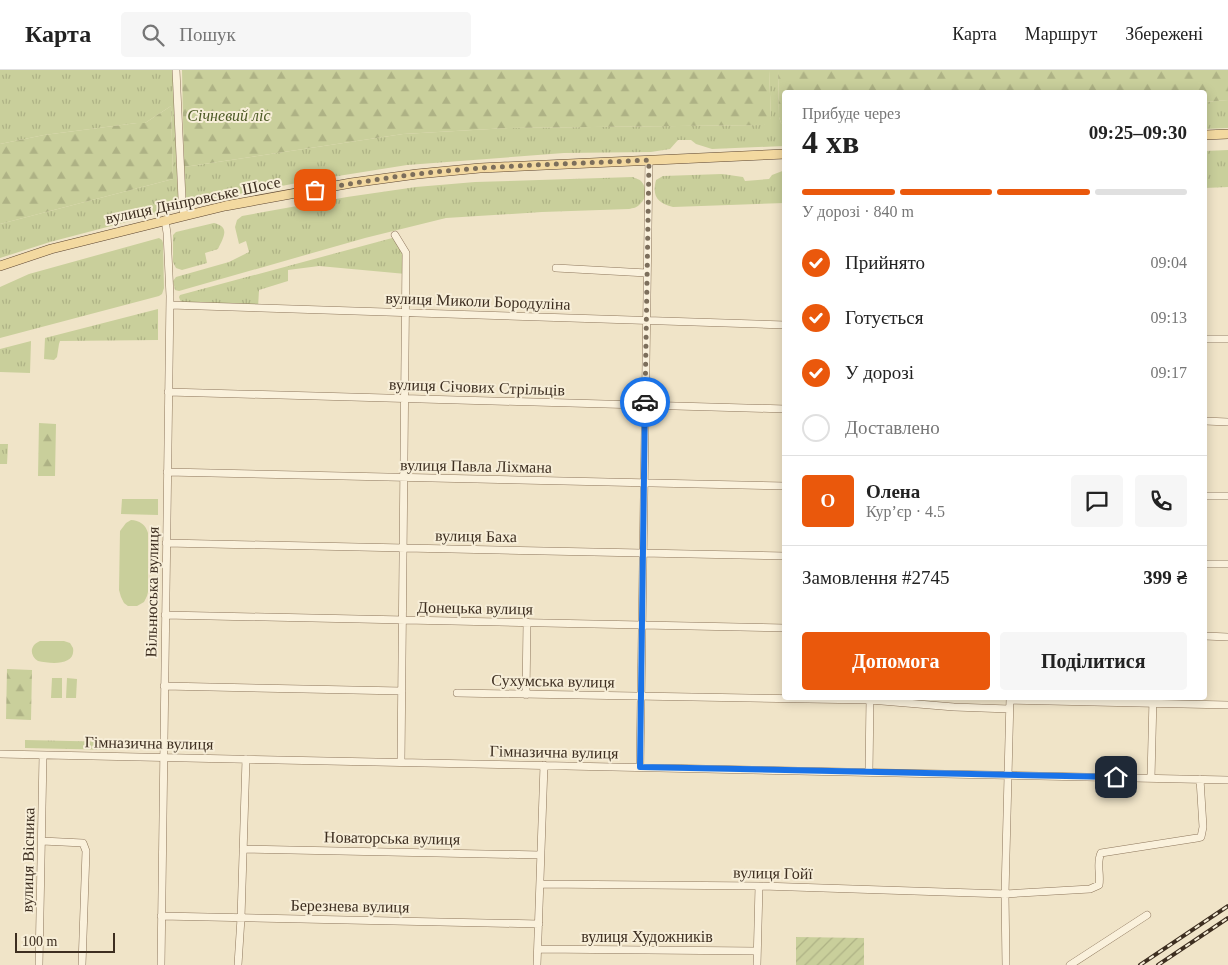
<!DOCTYPE html>
<html lang="uk">
<meta charset="utf-8">
<style>
body{margin:0;font-family:"Times New Roman",serif;background:#f6f6f6;color:#222;height:100vh;display:flex;flex-direction:column;font-size:19px;white-space:nowrap}
*{box-sizing:border-box;margin:0}
p{font-size:16px;color:#767676}
.icon{flex:none;width:28px;height:28px;fill:none;stroke:currentColor;stroke-width:2;stroke-linecap:round;stroke-linejoin:round}
.map{position:relative;flex:1;overflow:hidden}
.panel{position:absolute;left:782px;top:20px;width:425px;height:610px;display:flex;flex-direction:column;background:#fff;border-radius:5px;box-shadow:0 2px 12px #0003}
.panel>*{flex:none}
.scale{position:absolute;left:15px;bottom:12px;width:100px;box-sizing:border-box;padding-left:5px;border:2px solid #3d2e20;border-top:0;font-size:14px;line-height:18px;white-space:nowrap;color:#3d2e20;-webkit-text-stroke:4px #f7eed8;paint-order:stroke}
.pin{position:absolute;display:grid;place-items:center;width:42px;height:42px;color:#fff;margin:-21px;border-radius:10px;box-shadow:0 2px 8px #0006}
.courier{position:absolute;display:grid;place-items:center;width:50px;height:50px;margin:-25px;border:4px solid #1a73e8;border-radius:50%;background:#fff;color:#222;box-shadow:0 1px 6px #0007}
.head em{font-style:normal;font-weight:800}
.head div{display:flex;flex-direction:column-reverse}
.head{display:flex;align-items:center;justify-content:space-between;height:85px;padding:0 20px}
h1{font-size:32px;font-weight:800;line-height:38px}
.bar{display:grid;grid-template-columns:repeat(4,1fr);gap:8px 5px;align-content:center;height:60px;padding:0 20px}
.bar i{height:6px;border-radius:4px;background:#e0e0e0}
.bar .current{background:#ea580c}
.bar p{grid-column:span 4}
.line{display:flex;align-items:center;gap:12px;padding:0 20px;border-top:1px solid #e0e0e0}
.line div{flex:1}
.round{display:grid;place-items:center;flex:none;width:52px;height:52px;border-radius:5px;background:#f6f6f6}
ol{padding:0 20px;list-style:none}
li{display:flex;align-items:center;gap:15px;height:55px}
li p{margin-inline-start:auto}
li .icon{padding:5px;border-radius:50%;background:#ea580c;color:#fff;stroke-width:4}
li:last-child{color:#767676}
li i{width:28px;height:28px;border:2px solid #e0e0e0;border-radius:50%}
.button{display:flex;gap:10px;margin-top:auto;padding:10px 20px}
.button a{flex:1;height:58px;border-radius:5px;background:#ea580c;color:#fff;font-size:20px;font-weight:800;line-height:58px;text-align:center}
.button a+a{background:#f6f6f6;color:#222}
header{display:flex;align-items:center;gap:30px;box-sizing:border-box;height:70px;padding:0 25px;background:#fff;border-bottom:1px solid #e0e0e0}
header strong{font-size:24px}
nav{display:flex;gap:28px;margin-inline-start:auto;font-size:18px}
.search{width:350px;height:45px;background:#f6f6f6;display:flex;align-items:center;gap:12px;box-sizing:border-box;padding:0 18px;border-radius:5px;color:#767676;font-size:19px}
.map>svg:first-child{display:block}
.grass{fill:url(#grass-tufts)}
.forest{fill:url(#forest-firs)}
.park{fill:#c9cf9b}
.garden{fill:url(#garden-furrows)}
.lines{fill:none;stroke-linecap:round;stroke-linejoin:round}
.minor-casing{stroke:#8d765c;stroke-width:8}
.major-casing{stroke:#5b4430;stroke-width:10}
.minor{stroke:#faf1dc;stroke-width:7}
.major{stroke:#f3d9a0;stroke-width:9}
.rail-casing{stroke:#3d2e20;stroke-width:4}
.rail{stroke:#f7eed8;stroke-width:2;stroke-dasharray:5.5;stroke-linecap:butt}
.done{stroke:#7c6e5b;stroke-width:5;stroke-dasharray:0 9}
.route{stroke:#1a73e8;stroke-width:6}
.labels{text-anchor:middle;dominant-baseline:central;stroke-width:4;stroke-linejoin:round;paint-order:stroke}
.park-label{font-size:16px;font-style:italic;fill:#4d5a26;stroke:#f7eed8}
.street-label{font-size:16px;fill:#3d2e20;stroke:#f7eed8}
</style>
<header>
<strong>Карта</strong>
<div class="search"><svg class="icon" aria-label="search" viewBox="0 0 24 24"><circle cx="10" cy="10" r="6"/><path d="M15 15l6 6"/></svg>Пошук</div>
<nav><a>Карта</a><a>Маршрут</a><a>Збережені</a></nav>
</header>
<div class="map">
<svg width="1228" height="895" viewBox="0 0 1228 895">
<defs>
<pattern id="grass-tufts" width="24" height="20" patternUnits="userSpaceOnUse" patternTransform="scale(1.25)"><rect width="24" height="20" fill="#c9cf9b"/><path d="M3 7l-1-3M5 7V3M7 7l1-3M15 17l-1-3M17 17v-4M19 17l1-3" fill="none" stroke="#aeb285"/></pattern>
<pattern id="forest-firs" width="22" height="20" patternUnits="userSpaceOnUse" patternTransform="scale(1.25)"><rect width="22" height="20" fill="#c9cf9b"/><path d="M5 1l3.5 6h-7zM16 11l3.5 6h-7z" fill="#aeb285"/></pattern>
<pattern id="garden-furrows" width="10" height="10" patternUnits="userSpaceOnUse" patternTransform="scale(1.25)"><rect width="10" height="10" fill="#c9cf9b"/><path d="M-1 1l2-2M0 10L10 0M9 11l2-2" fill="none" stroke="#aeb285"/></pattern>
</defs>
<rect width="100%" height="100%" fill="#f0e4c8"/>
<path class="grass" d="M0 0H174L179 133 177 137 172 140 50 172 0 188V154L173 109 171 36 145 53H137L44 65 0 74Z
M769 0H778L779 47 781 53 785 54V76L712 79 696 74 691 70H678L670 79 651 82 564 83 407 95 313 110 234 125 192 136 188 135 186 132 184 97 403 64 508 58 764 55 771 48Z
M1228 30V58L1205 59V32Z
M1228 80V117L1205 118V81Z
M785 100V133L673 137C657 133 652 126 656 110L663 106 722 104 743 107 745 111 769 109 772 105Z
M633 107C636 109 639 109 641 111 647 117 647 129 640 134 637 138 633 138 629 139L542 142 446 148 365 168 179 221 175 220 173 211 176 207 229 192 249 182 246 171 239 174 235 157 237 150 242 146 347 127 416 117 475 112Z
M214 153C231 157 223 168 218 179L205 183 207 193 182 200 176 198 173 192V165L176 162Z
M396 167 406 183V204L319 196 288 200V211L259 220 258 238 185 236 180 230 179 227 180 225Z
M159 168 162 170 163 173 164 218 162 224 159 226 0 268V217L29 204Z
M158 239V270L60 271 59 274 57 287 54 290 44 289 45 268Z
M31 271 30 303 0 302V279Z
M0 374H8L7 394H0Z
M25 670 116 672 115 680 25 678Z"/>
<path class="forest" d="M182 0H769L771 48 769 54 764 55 508 58 403 64 184 97Z
M778 0H1228V30L1205 32V22H785V54L781 53 779 47Z
M171 36 173 109 0 154V74L44 65 137 53H145Z
M39 353 56 354 55 406H38Z
M7 599 32 600 31 650 6 649Z"/>
<path class="park" d="M122 429H158V445L121 444Z
M131 450C139 450 146 455 148 463V522L147 526 144 532 137 536H128L124 533 121 527 119 520 120 461 126 453Z
M40 571H64L70 573 73 578C76 596 51 594 38 591 29 585 30 575 40 571Z
M52 608H62V628H51Z
M67 608 77 609 76 628H66Z"/>
<path class="garden" d="M796 867 864 868V895H796Z"/>
<g class="lines">
<defs>
<path id="minor" d="M176 0 182 129 184 146
M395 165 406 183 401 692
M556 198 647 203
M170 235 785 255
M1205 269H1228
M168 322 785 339
M1205 351 1228 352
M167 402 785 416
M1205 426H1228
M166 473 785 486
M1205 494H1228
M165 545 785 558
M1205 566 1228 567
M164 616 402 621
M457 623 870 630 954 637 1009 639
M526 625 527 552
M1010 628 1005 824 1090 819 1099 815C1101 804 1096 793 1101 783L1197 768 1201 767 1203 757 1200 709
M1010 630 1228 635
M0 684 1228 710
M640 697 649 90
M869 702 870 628
M1151 708 1153 628
M42 771 83 773 86 781 82 895
M243 779 540 785
M540 814 759 816 1005 824 1006 895
M161 846 539 854
M538 879 757 881
M39 895 43 685
M161 895 170 226 167 163 165 150
M238 895 241 848 246 689
M537 895 544 695
M757 895 759 816
M1070 895 1147 845"/>
<path id="major" d="M1205 65 1228 64
M0 196 51 179 184 146 225 136 351 113 417 104 480 98 785 84"/>
</defs>
<use href="#minor" class="minor-casing"/>
<use href="#major" class="major-casing"/>
<use href="#minor" class="minor"/>
<use href="#major" class="major"/>
<defs>
<path id="rail" d="M1140 895 1228 836
M1158 895 1228 848"/>
</defs>
<use href="#rail" class="rail-casing"/>
<use href="#rail" class="rail"/>
</g>
<g class="lines">
<path class="done" d="M315 120C349 114 383 108 417 104 493 95 571 94 649 90L645 332"/>
<path class="route" d="M645 332 640 697 1116 707"/>
</g>
<g class="labels">
<g class="park-label">
<text x="229" y="45">Січневий ліс</text>
</g>
<g class="street-label">
<text transform="translate(193 130) rotate(-12)">вулиця Дніпровське Шосе</text>
<text transform="translate(478 231) rotate(2)">вулиця Миколи Бородуліна</text>
<text transform="translate(477 317) rotate(2)">вулиця Січових Стрільців</text>
<text transform="translate(476 396) rotate(1)">вулиця Павла Ліхмана</text>
<text transform="translate(476 466) rotate(1)">вулиця Баха</text>
<text transform="translate(152 522) rotate(-89)">Вільнюська вулиця</text>
<text transform="translate(475 538) rotate(1)">Донецька вулиця</text>
<text transform="translate(553 611) rotate(1)">Сухумська вулиця</text>
<text transform="translate(149 673) rotate(1)">Гімназична вулиця</text>
<text transform="translate(554 682) rotate(1)">Гімназична вулиця</text>
<text transform="translate(392 768) rotate(1)">Новаторська вулиця</text>
<text transform="translate(28 790) rotate(-89)">вулиця Вісника</text>
<text transform="translate(773 803) rotate(1)">вулиця Гойї</text>
<text transform="translate(350 836) rotate(1)">Березнева вулиця</text>
<text x="647" y="866">вулиця Художників</text>
</g>
</g>
</svg>
<div class="scale">100 m</div>
<div class="pin" style="left:315px;top:120px;background:#ea580c"><svg class="icon" aria-label="bag" viewBox="0 0 24 24"><path d="M5 8h14l-1 12H6zM9 8a3 3 0 0 1 6 0"/></svg></div>
<div class="pin" style="left:1116px;top:707px;background:#1f2937"><svg class="icon" aria-label="home" viewBox="0 0 24 24"><path d="M3 11l9-7 9 7M6 9v11h12V9"/></svg></div>
<div class="courier" style="left:645px;top:332px"><svg class="icon" aria-label="car" viewBox="0 0 24 24"><path d="M5 17H2v-5l4-1 3-4h7l3 4 3 1v5h-3M9 17h6M6 11h13"/><circle cx="7" cy="17" r="2"/><circle cx="17" cy="17" r="2"/></svg></div>
<section class="panel">
<div class="head"><div><h1>4 хв</h1><p>Прибуде через</p></div><em>09:25–09:30</em></div>
<div class="bar"><i class="current"></i><i class="current"></i><i class="current"></i><i></i><p>У дорозі · 840 m</p></div>
<ol>
<li><svg class="icon" aria-label="check" viewBox="0 0 24 24"><path d="M5 12l5 5 9-10"/></svg>Прийнято<p>09:04</p></li>
<li><svg class="icon" aria-label="check" viewBox="0 0 24 24"><path d="M5 12l5 5 9-10"/></svg>Готується<p>09:13</p></li>
<li><svg class="icon" aria-label="check" viewBox="0 0 24 24"><path d="M5 12l5 5 9-10"/></svg>У дорозі<p>09:17</p></li>
<li><i></i>Доставлено</li>
</ol>
<div class="line" style="height:90px"><b class="round" style="background:#ea580c;color:#fff">О</b><div><b>Олена</b><p>Кур’єр · 4.5</p></div><a class="round"><svg class="icon" aria-label="chat" viewBox="0 0 24 24"><path d="M4 5h16v11H9l-5 4z"/></svg></a><a class="round"><svg class="icon" aria-label="phone" viewBox="0 0 24 24"><path d="M5 4h4l2 5-3 2q2 4 5 5l2-3 5 2v4C11 20 4 13 5 4z"/></svg></a></div>
<div class="line" style="height:65px"><div>Замовлення #2745</div><b>399 ₴</b></div>
<div class="button"><a>Допомога</a><a>Поділитися</a></div>
</section>
</div>
